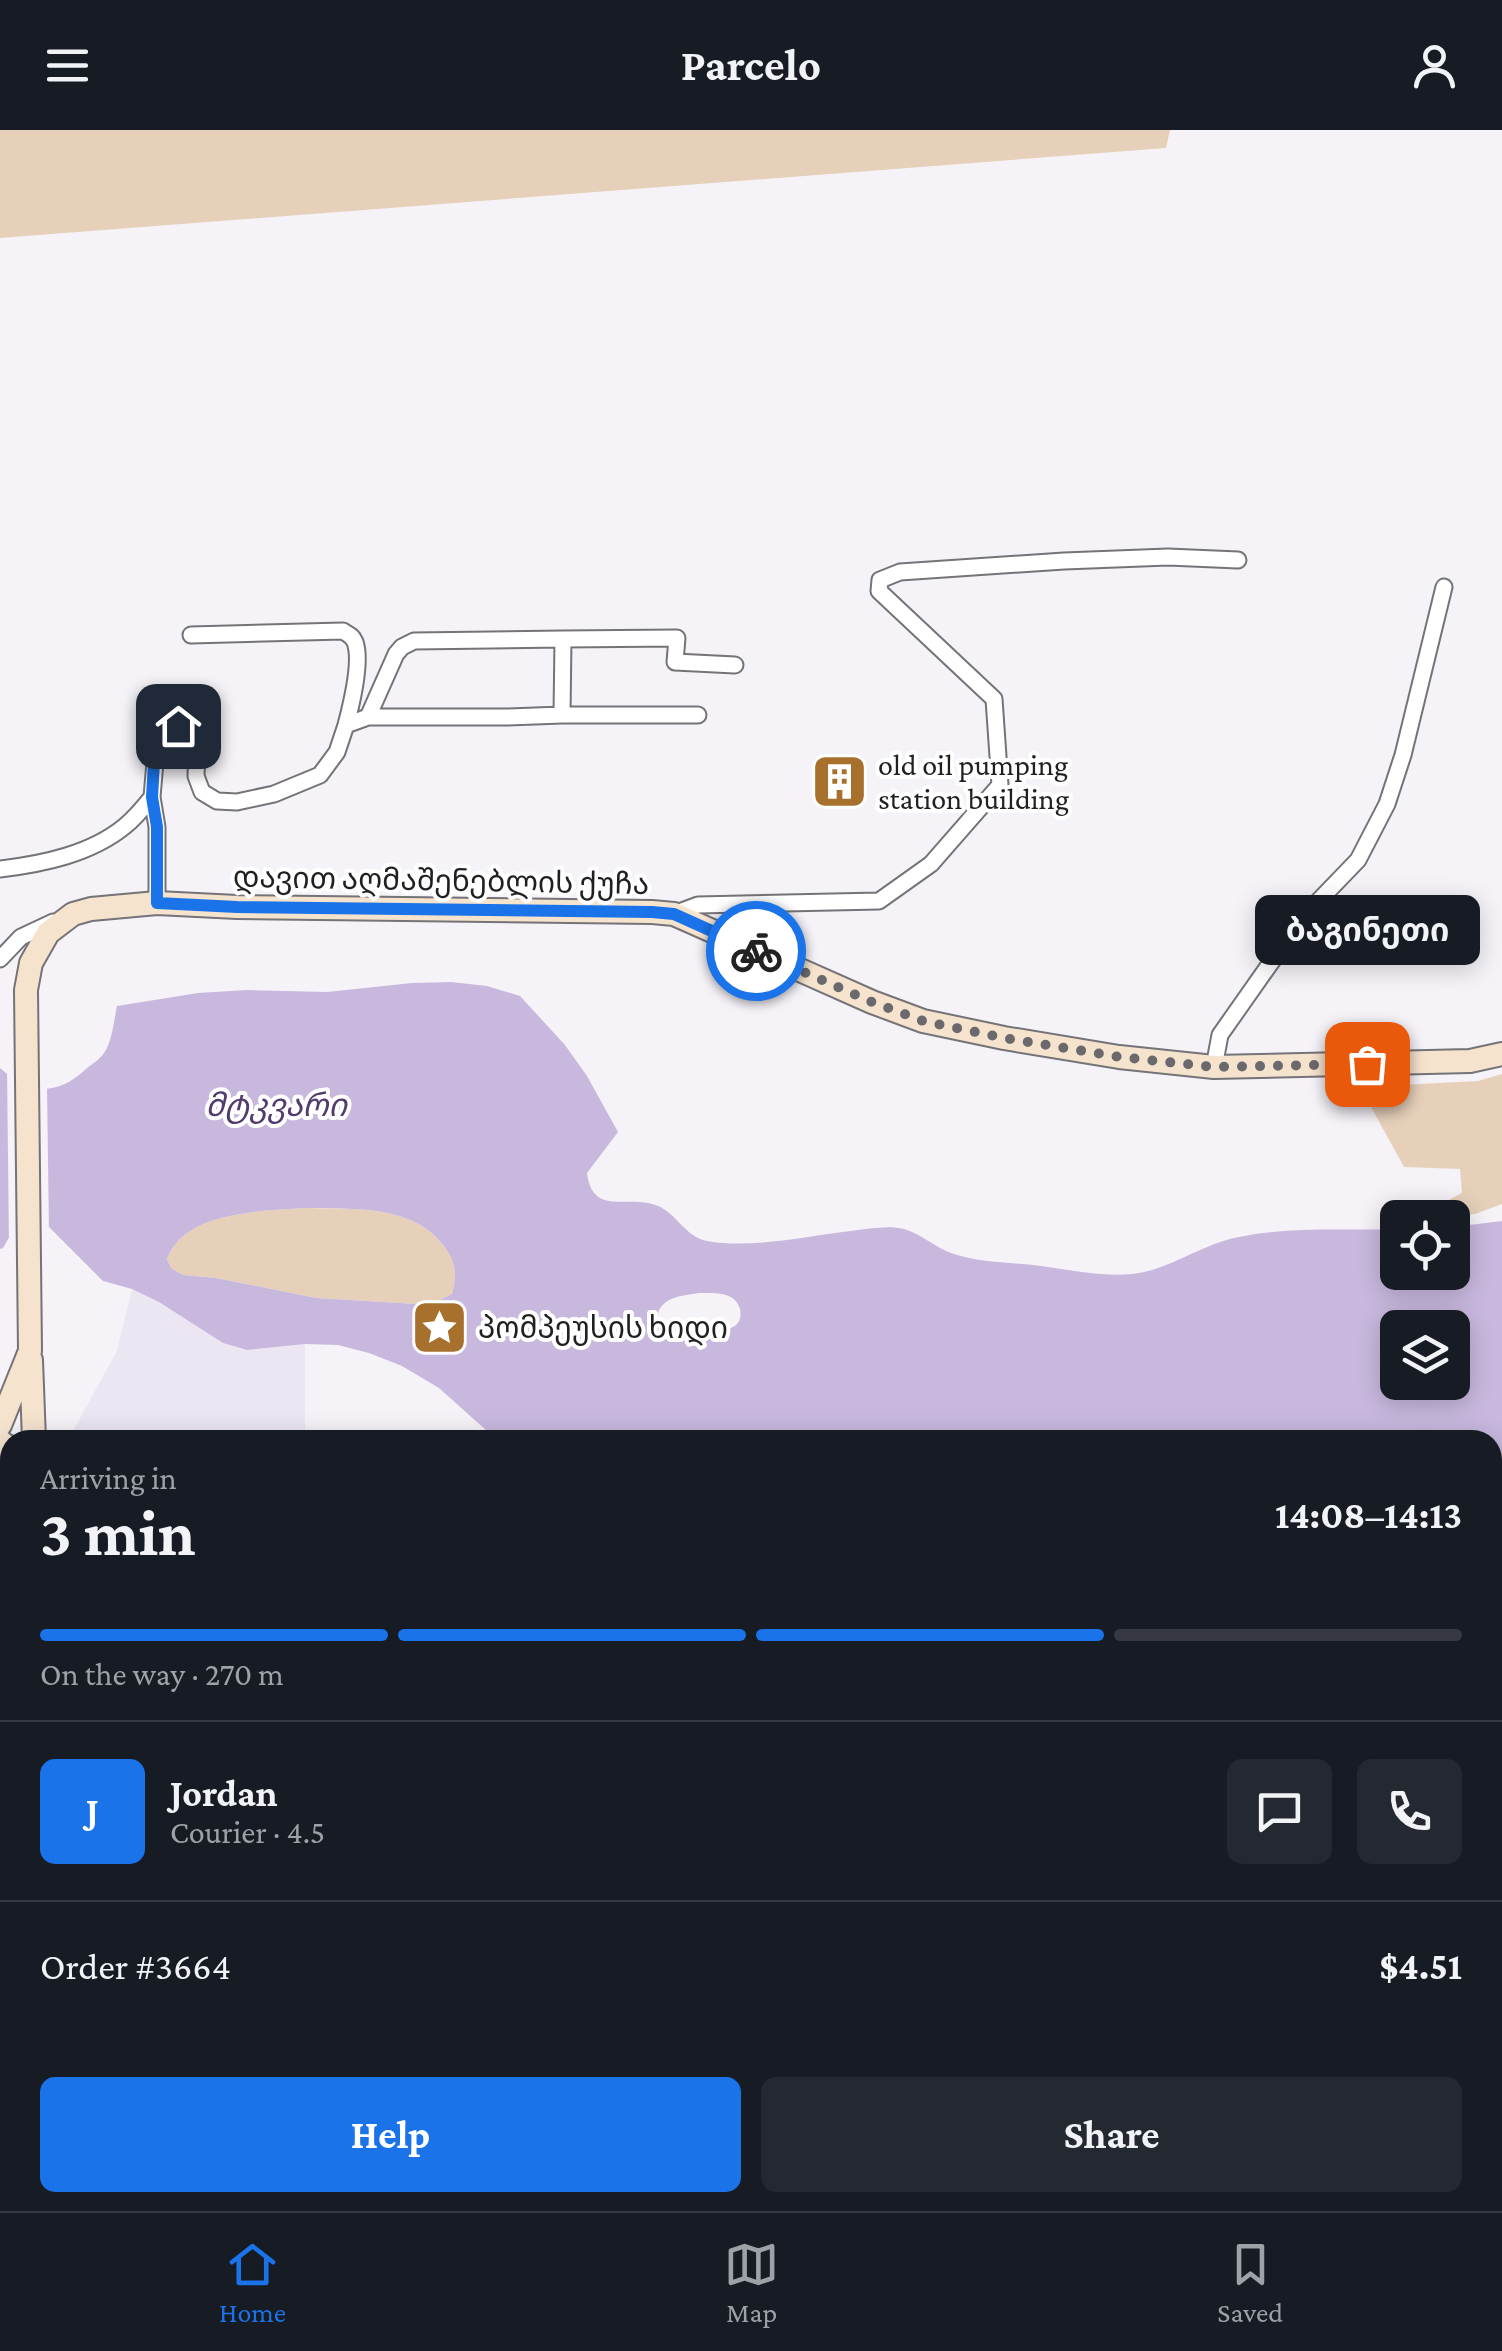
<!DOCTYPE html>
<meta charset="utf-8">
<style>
body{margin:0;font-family:"Crimson Pro","Noto Sans Georgian",serif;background:#242831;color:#f1f3f6;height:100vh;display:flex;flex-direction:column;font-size:38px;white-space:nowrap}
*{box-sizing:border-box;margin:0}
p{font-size:32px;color:#9ea1a6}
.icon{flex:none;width:55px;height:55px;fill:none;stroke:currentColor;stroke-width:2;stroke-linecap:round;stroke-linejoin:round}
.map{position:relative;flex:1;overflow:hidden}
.side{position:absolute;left:0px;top:1300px;width:1502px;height:782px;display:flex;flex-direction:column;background:#171b24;border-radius:30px 30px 0 0;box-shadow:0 5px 25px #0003}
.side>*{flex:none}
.tools{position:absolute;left:1380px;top:1070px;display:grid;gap:20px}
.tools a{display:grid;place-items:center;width:90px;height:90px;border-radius:15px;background:#171b24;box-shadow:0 5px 25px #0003;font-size:50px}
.pin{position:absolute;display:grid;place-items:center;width:85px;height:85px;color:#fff;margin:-42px;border-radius:20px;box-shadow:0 5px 15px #0006}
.courier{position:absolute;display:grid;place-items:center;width:100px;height:100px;margin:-50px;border:8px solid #1a73e8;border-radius:50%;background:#fff;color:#222;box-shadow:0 2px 12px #0007}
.bubble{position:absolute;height:70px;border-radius:15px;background:#171b24;box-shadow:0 5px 25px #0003;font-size:32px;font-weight:700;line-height:70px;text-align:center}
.head em{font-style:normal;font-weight:700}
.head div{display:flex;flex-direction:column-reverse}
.head{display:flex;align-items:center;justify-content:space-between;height:170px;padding:0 40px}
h1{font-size:65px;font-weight:700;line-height:75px}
.bar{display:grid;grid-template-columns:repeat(4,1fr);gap:15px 10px;align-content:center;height:120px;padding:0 40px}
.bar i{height:12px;border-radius:8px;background:#363941}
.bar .active{background:#1a73e8}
.bar p{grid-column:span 4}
.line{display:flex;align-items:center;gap:25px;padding:0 40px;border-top:2px solid #363941}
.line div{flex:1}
.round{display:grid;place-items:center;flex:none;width:105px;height:105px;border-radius:15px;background:#242831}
.primary-button{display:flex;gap:20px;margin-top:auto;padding:20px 40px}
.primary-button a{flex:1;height:115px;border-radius:15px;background:#1a73e8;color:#fff;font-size:40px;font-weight:700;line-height:115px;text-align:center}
.primary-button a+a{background:#242831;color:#f1f3f6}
header{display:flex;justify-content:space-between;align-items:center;height:130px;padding:0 40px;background:#171b24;font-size:45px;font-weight:700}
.tabs{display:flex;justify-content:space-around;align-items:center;height:140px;border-top:2px solid #363941;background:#171b24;font-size:28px;color:#9ea1a6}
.tabs a{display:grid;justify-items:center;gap:5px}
.tabs .active{color:#1a73e8}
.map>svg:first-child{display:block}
.built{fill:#ebe6f2}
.green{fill:#e6d0ba}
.water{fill:#c8b8de;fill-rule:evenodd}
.pier{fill:#f5f3f8}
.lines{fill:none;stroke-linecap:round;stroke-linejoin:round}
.minor-casing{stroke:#747377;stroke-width:19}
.secondary-casing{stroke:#747377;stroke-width:26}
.minor{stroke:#fff;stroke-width:15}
.secondary{stroke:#f5e3ce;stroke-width:22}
.rail{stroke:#676669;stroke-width:6;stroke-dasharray:15 8;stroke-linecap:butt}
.done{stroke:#6b696c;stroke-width:10;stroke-dasharray:0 18}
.route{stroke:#1a73e8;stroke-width:12}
.labels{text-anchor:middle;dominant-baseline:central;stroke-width:8;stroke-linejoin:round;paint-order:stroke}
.poi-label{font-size:30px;fill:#201f21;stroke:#fff;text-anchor:start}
.street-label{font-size:30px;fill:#201f21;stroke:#fff}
.water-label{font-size:32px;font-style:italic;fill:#523b6d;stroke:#fff}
</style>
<header><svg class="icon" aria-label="menu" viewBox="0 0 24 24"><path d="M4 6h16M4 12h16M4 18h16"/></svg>Parcelo<svg class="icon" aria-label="person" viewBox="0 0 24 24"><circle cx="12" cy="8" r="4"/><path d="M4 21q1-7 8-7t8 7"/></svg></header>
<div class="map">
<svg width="1502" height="2081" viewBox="0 0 1502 2081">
<rect width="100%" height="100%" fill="#f5f3f8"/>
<path class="built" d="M132 1159 159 1172 223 1213 247 1220 305 1214V1310H57L73 1301 117 1221Z
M0 1486 10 1488V1578L0 1577Z"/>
<path class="green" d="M0 0H1170L1166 18 0 108Z
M1502 944V1074L1475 1084 1443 1086V1073L1462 1063 1460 1039 1404 1037 1360 957 1478 951Z
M305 1078C353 1079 416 1074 446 1119 456 1134 457 1146 452 1164L436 1172 416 1174 316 1168 216 1148 183 1145 171 1138 167 1129C184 1081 262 1081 305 1078Z
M1502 1607V2071L1492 2067V1610Z
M1320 2072 1329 2081H479L475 2073Z"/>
<path class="water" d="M451 852 487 856 520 866 565 915 587 946 618 1002 587 1043C592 1085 625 1066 652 1074 675 1079 684 1107 707 1111 751 1119 807 1106 851 1101 868 1099 887 1095 904 1099 921 1104 935 1117 951 1123 979 1133 1012 1132 1041 1136 1071 1140 1102 1147 1132 1144 1170 1140 1201 1114 1239 1107 1290 1096 1345 1101 1397 1099L1398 1142H1452L1453 1097 1502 1091V1428L1493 1430 1492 1310H497L439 1258 402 1236 369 1223 338 1215 305 1214 247 1220 223 1213 159 1172 132 1159 103 1151 49 1097 14 1099 3 1118 0 1119V938C29 964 56 967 86 939 92 934 100 929 104 923 112 912 114 890 117 876L198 863 247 860 327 862 412 853ZM305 1078C353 1079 416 1074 446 1119 456 1134 457 1146 452 1164L436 1172 416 1174 316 1168 216 1148 183 1145 171 1138 167 1129C184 1081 262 1081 305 1078ZM699 1163C714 1163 735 1161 740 1179 741 1183 741 1190 737 1194 728 1205 680 1203 668 1197 661 1194 661 1192 657 1186 662 1166 682 1166 699 1163ZM1398 1198H1452V1252H1398Z"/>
<path class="pier" d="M7 937 17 946 39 954H47L49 1104 47 1102 17 1103 9 1117Z"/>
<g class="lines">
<defs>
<path id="minor" d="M191 505 343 501C349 505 352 505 355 512 362 531 351 576 346 595
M562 585H698
M368 587 396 524 402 517 414 511 563 509
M0 739C43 734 91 724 125 696 135 688 144 677 152 667
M157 773V697L152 667 155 632 161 606 178 596 193 602 197 618 196 646 202 662 217 671 237 672 274 664 320 645 337 622 346 595 368 587H507L562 585 563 509 677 508 675 532 735 535
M674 784 698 775 879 771 931 734 1000 655 994 569 879 461 880 450 900 442 1064 431 1168 427 1238 430
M0 829 21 807 53 792
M1214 937 1220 905 1303 787 1358 730 1387 674 1403 625 1444 457
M0 1656 10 1653"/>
<path id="secondary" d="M31 1230 34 1310
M0 1295 30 1221 26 860 31 833 48 803 73 784 91 779 157 773 237 777 652 782 674 784 872 872 923 891 1004 908 1119 927 1214 937 1470 931 1502 924
M0 1311 10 1319
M0 1358 10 1350
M0 1378 10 1379
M1492 1479 1502 1477"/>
</defs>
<use href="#minor" class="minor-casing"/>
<use href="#secondary" class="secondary-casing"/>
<use href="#minor" class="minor"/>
<use href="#secondary" class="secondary"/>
<path class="rail" d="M0 1515 10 1517
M0 1538 10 1539"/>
</g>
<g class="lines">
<path class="done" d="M756 821 872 872 923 891 1004 908 1120 927 1214 937 1367 934"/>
<path class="route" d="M178 596 161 606 154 632 152 667 157 697V773L237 777 652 782 674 784 756 821"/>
</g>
<defs>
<symbol id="building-square" viewBox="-11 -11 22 22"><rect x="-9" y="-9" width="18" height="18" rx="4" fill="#a8702d" stroke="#fff"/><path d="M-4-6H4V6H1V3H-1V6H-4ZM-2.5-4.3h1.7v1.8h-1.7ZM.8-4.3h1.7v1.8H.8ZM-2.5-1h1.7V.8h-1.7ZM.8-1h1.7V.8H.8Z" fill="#fff"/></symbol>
<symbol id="sight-square" viewBox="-11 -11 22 22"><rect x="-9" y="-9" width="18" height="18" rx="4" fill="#a8702d" stroke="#fff"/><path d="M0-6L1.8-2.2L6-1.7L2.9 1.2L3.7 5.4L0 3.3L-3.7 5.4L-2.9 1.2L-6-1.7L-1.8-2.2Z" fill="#fff"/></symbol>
</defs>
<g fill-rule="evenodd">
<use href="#building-square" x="808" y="620" width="63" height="63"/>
<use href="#sight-square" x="408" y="1166" width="63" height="63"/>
</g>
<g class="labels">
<g class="poi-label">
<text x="878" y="634">old oil pumping<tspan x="878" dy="34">station building</tspan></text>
<text x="478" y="1197">პომპეუსის ხიდი</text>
</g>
<g class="street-label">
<text transform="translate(441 750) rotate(1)">დავით აღმაშენებლის ქუჩა</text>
</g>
<g class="water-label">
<text x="276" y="975">მტკვარი</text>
</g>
</g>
</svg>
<div class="tools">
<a><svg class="icon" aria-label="locate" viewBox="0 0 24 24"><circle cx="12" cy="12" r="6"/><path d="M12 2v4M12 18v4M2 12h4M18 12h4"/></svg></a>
<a><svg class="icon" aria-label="layers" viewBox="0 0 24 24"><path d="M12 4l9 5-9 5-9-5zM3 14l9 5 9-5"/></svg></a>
</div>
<div class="pin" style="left:1367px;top:934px;background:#ea580c"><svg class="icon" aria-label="bag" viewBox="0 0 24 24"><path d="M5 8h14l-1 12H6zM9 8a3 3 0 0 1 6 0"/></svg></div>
<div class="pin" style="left:178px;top:596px;background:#1f2937"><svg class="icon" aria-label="home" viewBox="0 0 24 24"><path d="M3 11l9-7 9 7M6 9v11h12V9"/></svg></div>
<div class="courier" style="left:756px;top:821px"><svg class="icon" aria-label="bike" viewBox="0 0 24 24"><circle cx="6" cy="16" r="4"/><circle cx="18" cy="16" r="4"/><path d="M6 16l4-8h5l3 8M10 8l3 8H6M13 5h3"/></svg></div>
<div class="bubble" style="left:1255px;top:765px;width:225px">ბაგინეთი</div>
<section class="side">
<div class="head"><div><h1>3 min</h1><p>Arriving in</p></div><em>14:08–14:13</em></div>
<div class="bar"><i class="active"></i><i class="active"></i><i class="active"></i><i></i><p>On the way · 270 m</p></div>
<div class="line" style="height:180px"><b class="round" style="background:#1a73e8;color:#fff">J</b><div><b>Jordan</b><p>Courier · 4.5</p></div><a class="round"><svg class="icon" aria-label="chat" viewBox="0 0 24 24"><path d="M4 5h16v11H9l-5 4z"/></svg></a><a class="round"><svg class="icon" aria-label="phone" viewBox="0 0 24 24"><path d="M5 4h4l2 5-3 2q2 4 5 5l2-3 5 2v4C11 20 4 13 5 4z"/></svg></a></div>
<div class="line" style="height:130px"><div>Order #3664</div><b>$4.51</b></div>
<div class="primary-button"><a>Help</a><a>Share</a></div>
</section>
</div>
<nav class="tabs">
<a class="active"><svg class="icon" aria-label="home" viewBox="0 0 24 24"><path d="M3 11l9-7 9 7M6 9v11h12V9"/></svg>Home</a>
<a><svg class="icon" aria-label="map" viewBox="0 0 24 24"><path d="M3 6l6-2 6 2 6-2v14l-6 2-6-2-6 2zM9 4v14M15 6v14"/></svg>Map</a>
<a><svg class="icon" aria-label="saved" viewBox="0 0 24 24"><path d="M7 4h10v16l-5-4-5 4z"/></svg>Saved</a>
</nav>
